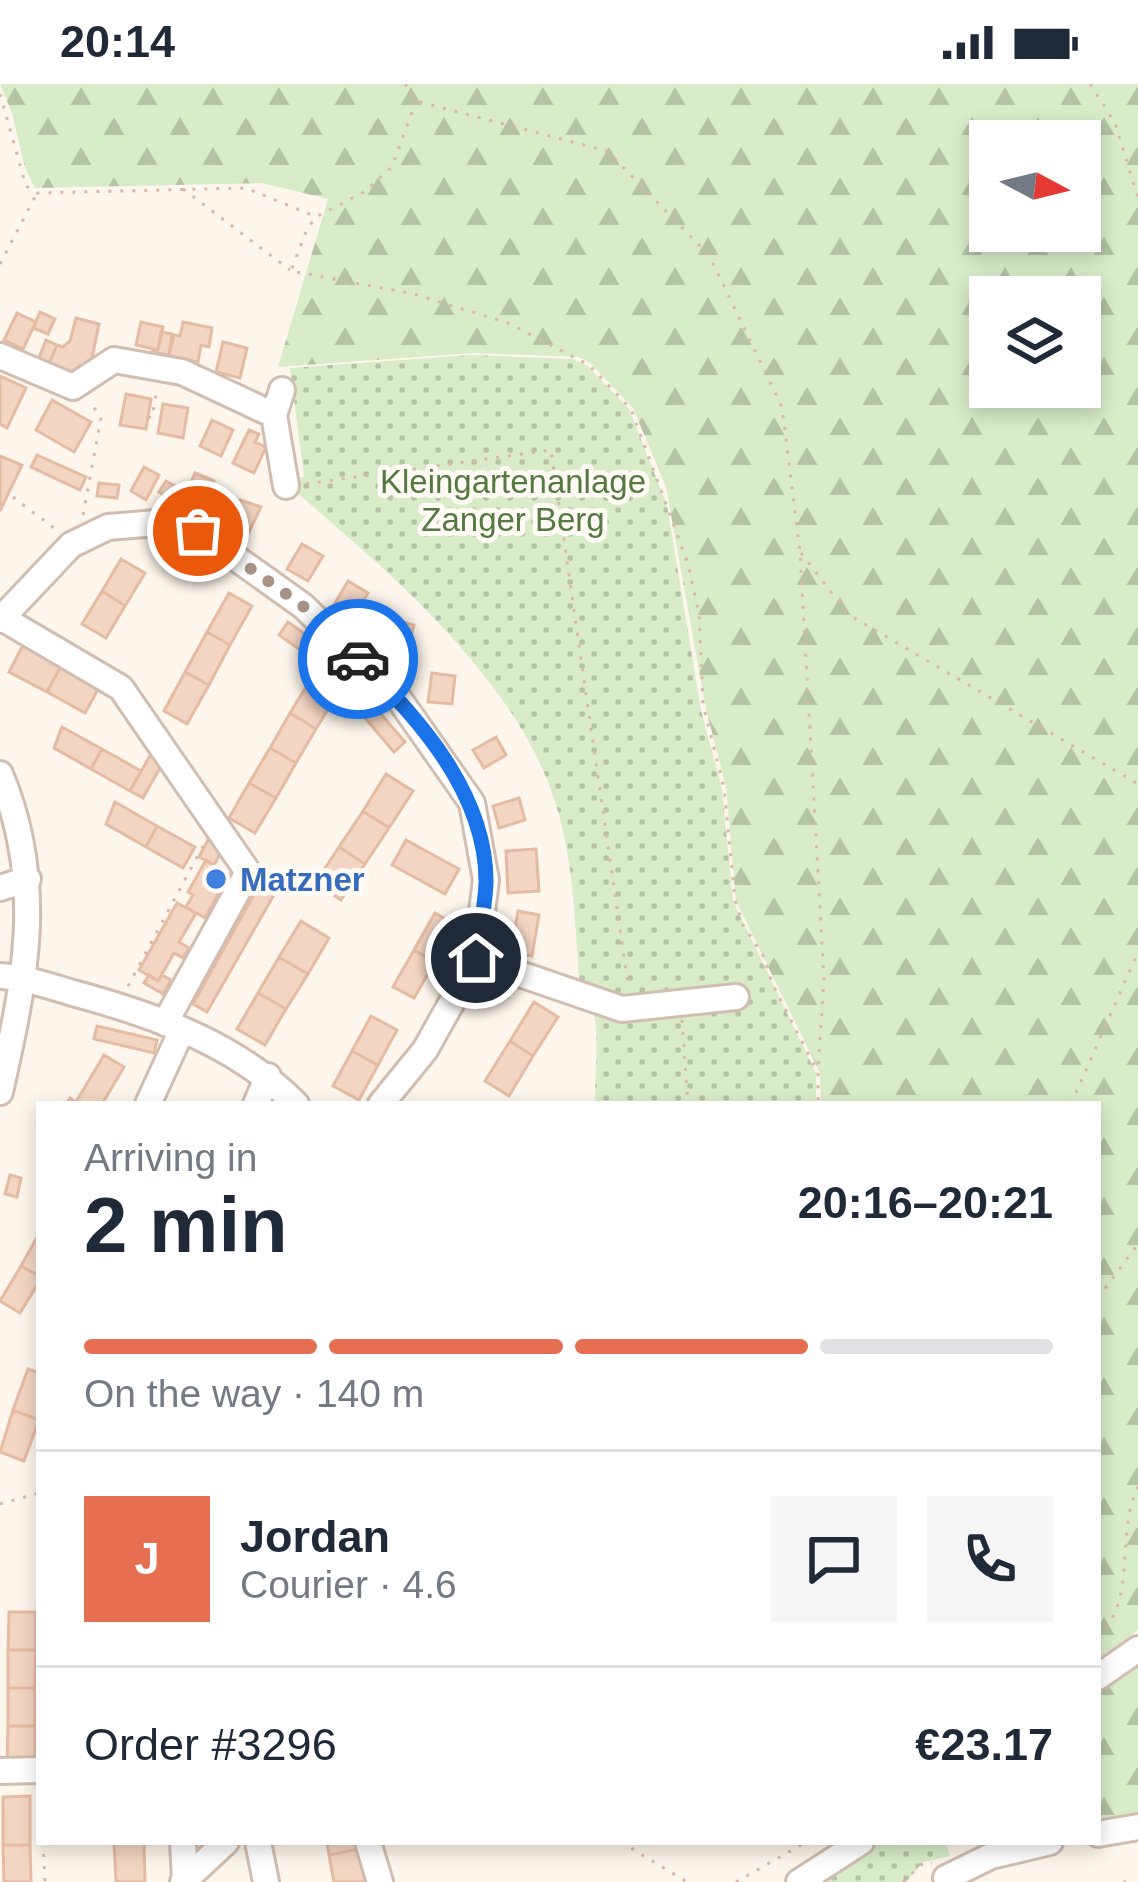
<!DOCTYPE html>
<meta charset="utf-8">
<style>
body{margin:0;font-family:Helvetica,sans-serif;background:#f6f6f7;color:#1f2937;height:100vh;display:flex;flex-direction:column;font-size:45px;white-space:nowrap}
*{box-sizing:border-box;margin:0}
p{font-size:39px;color:#747a83}
.icon{flex:none;width:66px;height:66px;fill:none;stroke:currentColor;stroke-width:2;stroke-linecap:round;stroke-linejoin:round}
.map{position:relative;flex:1;overflow:hidden}
.panel{position:absolute;left:36px;top:1017px;width:1065px;height:744px;display:flex;flex-direction:column;background:#fff;border-radius:0px;box-shadow:0 6px 18px #0003}
.panel>*{flex:none}
.needle{width:78px;rotate:97deg}
.fabs{position:absolute;left:969px;top:36px;display:grid;gap:24px}
.fabs a{display:grid;place-items:center;width:132px;height:132px;border-radius:0px;background:#fff;box-shadow:0 6px 18px #0003;font-size:60px}
.pin{position:absolute;display:grid;place-items:center;width:102px;height:102px;color:#fff;margin:-51px;border:6px solid #fff;border-radius:50%;box-shadow:0 3px 12px #0007}
.courier{position:absolute;display:grid;place-items:center;width:120px;height:120px;margin:-60px;border:9px solid #1a73e8;border-radius:50%;background:#fff;color:#222;box-shadow:0 3px 15px #0007}
.head em{font-style:normal;font-weight:600}
.head div{display:flex;flex-direction:column-reverse}
.head{display:flex;align-items:center;justify-content:space-between;height:204px;padding:0 48px}
h1{font-size:78px;font-weight:600;line-height:90px}
.bar{display:grid;grid-template-columns:repeat(4,1fr);gap:18px 12px;align-content:center;height:144px;padding:0 48px}
.bar i{height:15px;border-radius:9px;background:#e0e1e3}
.bar .selected{background:#e76f51}
.bar p{grid-column:span 4}
.line{display:flex;align-items:center;gap:30px;padding:0 48px;border-top:3px solid #e0e1e3}
.line div{flex:1}
.round{display:grid;place-items:center;flex:none;width:126px;height:126px;border-radius:0px;background:#f6f6f7}
.status{display:flex;justify-content:space-between;align-items:center;height:84px;padding:0 60px;background:#fff;direction:ltr}
.status svg{height:33px;fill:currentColor}
.map>svg:first-child{display:block}
.grass{fill:url(#grass-dots)}
.forest{fill:url(#forest-firs);fill-rule:evenodd}
.building{fill:#f3d5c3;stroke:#e6bba3;stroke-width:3}
.lines{fill:none;stroke-linecap:round;stroke-linejoin:round}
.minor-casing{stroke:#d1beb0;stroke-width:30}
.path{stroke:#d9b8a5;stroke-width:3;stroke-dasharray:3 9;stroke-linecap:butt}
.minor{stroke:#fff;stroke-width:24}
.done{stroke:#a89285;stroke-width:12;stroke-dasharray:0 21.6}
.route{stroke:#1a73e8;stroke-width:15}
.shop-dot{fill:#3f7fe0;stroke:#fffaf3;stroke-width:4.5}
.labels{text-anchor:middle;dominant-baseline:central;stroke-width:10;stroke-linejoin:round;paint-order:stroke}
.park-label{font-size:33px;fill:#537a41;stroke:#fffaf3}
.shop-label{font-size:33px;font-weight:bold;fill:#366cbe;stroke:#fffaf3;text-anchor:start}
</style>
<div class="status"><b>20:14</b><svg viewBox="0 0 49 12"><path d="M0 12V9h3v3zM5 12V6h3v6zM10 12V3h3v9zM15 12V0h3v12zM26 1h20v11H26zM47 4h2v5h-2z"/></svg></div>
<div class="map">
<svg width="1138" height="1798" viewBox="0 0 1138 1798">
<defs>
<pattern id="grass-dots" width="8" height="8" patternUnits="userSpaceOnUse" patternTransform="scale(3)"><rect width="8" height="8" fill="#d8ecc9"/><path d="M2 2h.1M6 6h.1" fill="none" stroke="#b4c2a5" stroke-width="1.8" stroke-linecap="round"/></pattern>
<pattern id="forest-firs" width="22" height="20" patternUnits="userSpaceOnUse" patternTransform="scale(3)"><rect width="22" height="20" fill="#d8ecc9"/><path d="M5 1l3.5 6h-7zM16 11l3.5 6h-7z" fill="#b4c2a5"/></pattern>
</defs>
<rect width="100%" height="100%" fill="#fdf6ec"/>
<path class="grass" d="M471 271 573 275 588 282 629 325 667 421 701 626 722 705 733 817 816 989V1020H595C595 991 599 957 594 928 591 916 580 909 579 896 575 832 573 766 551 706 508 586 378 478 283 397L304 393 290 284Z
M880 1758H946L950 1772 923 1778 906 1798H819Z"/>
<path class="forest" d="M0 0H1138V1546L1098 1577V1020H821L820 989 736 817 726 703 706 625 666 403 633 324 590 279 578 273 473 269 278 283 328 115 262 99 35 104 25 84 12 29ZM1080 57V147H990V57ZM1080 213V303H990V213Z
M1138 1575V1740L1098 1744V1608Z"/>
<path class="building" d="M40 228 55 235 48 250 33 244Z
M17 229 36 238 23 265 4 256Z
M76 234 99 240 92 274 70 289 49 280 57 261 63 263 70 257Z
M141 238 163 243 158 266 136 261Z
M183 238 212 244 209 263 201 261 198 278 169 272 174 251 180 252Z
M161 248 172 250 169 271 151 268 158 266Z
M46 256 57 261 49 280 38 276Z
M223 258 247 264 240 294 216 288Z
M0 292 26 304 7 344 0 340Z
M126 310 151 315 146 345 120 341Z
M52 316 91 338 74 368 36 346Z
M163 320 188 324 183 354 158 349Z
M212 336 233 346 221 372 200 362Z
M249 346 259 350 255 358 266 363 254 389 233 379Z
M37 371 86 393 80 406 31 383Z
M0 372 22 381 0 427Z
M144 383 159 391 146 416 131 407Z
M195 389 214 397 210 416 207 415 203 423 184 415Z
M166 397 187 409 181 421 159 408Z
M99 399 119 401 117 414 97 412Z
M240 416 261 423 248 450 218 435 223 424 234 429Z
M302 460 323 472 308 497 287 485Z
M121 475 145 489 125 522 102 507Z
M348 497 368 509 354 533 334 521Z
M102 507 125 522 106 554 82 540Z
M229 509 252 522 230 561 207 548Z
M391 535 414 541 407 567 384 562Z
M288 538 316 558 307 571 279 551Z
M207 548 230 561 209 601 185 588Z
M23 561 61 582 47 608 9 588Z
M61 582 100 602 85 629 47 608Z
M185 588 209 601 187 640 164 627Z
M432 589 455 592 452 620 428 618Z
M311 595 337 610 316 645 290 629Z
M359 605 405 658 394 668 348 614Z
M290 629 316 645 296 679 270 664Z
M62 643 102 665 91 685 54 664Z
M496 653 506 671 484 684 473 666Z
M270 664 296 679 276 714 249 699Z
M102 665 141 687 130 707 91 685Z
M152 668 165 675 143 714 130 707Z
M386 690 413 707 389 744 363 727Z
M249 699 276 714 255 749 229 734Z
M519 714 525 736 499 744 493 722Z
M115 718 157 742 146 763 106 740Z
M363 727 389 744 365 780 339 763Z
M157 742 195 763 183 784 146 763Z
M208 756 223 764 214 781 199 773Z
M406 756 459 785 445 810 392 781Z
M339 763 365 780 341 816 315 799Z
M536 765 539 807 508 809 506 767Z
M206 776 229 790 205 834 186 823 193 811 188 808Z
M260 800 275 809 207 928 193 920Z
M177 819 196 829 179 858 189 864 183 874 174 869 158 897 139 886Z
M518 827 539 831 532 872 511 868Z
M435 829 456 841 435 878 414 866Z
M301 837 329 854 308 890 279 873Z
M414 866 435 878 414 914 393 903Z
M279 873 308 890 286 925 258 909Z
M149 891 158 897 162 891 171 896 163 910 144 899Z
M258 909 286 925 265 961 237 945Z
M534 918 558 933 533 972 510 957Z
M371 932 397 946 378 981 352 967Z
M97 942 157 956 154 969 94 955Z
M510 957 533 972 509 1012 485 997Z
M352 967 378 981 359 1016 333 1002Z
M104 971 124 983 102 1020H66L70 1014 76 1018Z
M10 1091 21 1094 17 1113 5 1110Z
M39 1150V1192L21 1182Z
M21 1182 39 1192V1198L20 1229 0 1217Z
M28 1285 39 1289V1336L13 1326Z
M13 1326 39 1336 24 1377 0 1368Z
M9 1528H36V1566H8Z
M8 1566H36L35 1604H8Z
M8 1604H35V1642H8Z
M8 1642H35V1680H7Z
M30 1712V1761H3V1713Z
M114 1758H144L145 1798H116Z
M327 1758H358L359 1765 329 1771Z
M3 1761H30L31 1798H4Z
M359 1765 365 1798H334L329 1771Z"/>
<g class="lines">
<defs>
<path id="minor" d="M0 272 73 303 114 276 182 288 274 331 286 402
M274 331 282 306
M2 534 121 604 248 788 165 939
M0 536 71 461 108 443 169 438 198 447 303 522 399 615 472 719 486 796 476 875 425 966 381 1020
M0 690C46 800 25 897 0 1008
M0 804 28 795
M476 875 622 925 736 913
M0 892C24 893 49 902 73 909 154 931 235 959 296 1020
M148 1020 182 946
M256 1020 268 992
M1098 1593 1138 1565
M0 1687 39 1686
M1098 1750 1138 1743
M183 1758 185 1797
M258 1758 266 1798
M368 1758 380 1798
M946 1794 991 1772 1050 1758
M183 1798 226 1758
M799 1798 861 1758"/>
</defs>
<use href="#minor" class="minor-casing"/>
<path class="path" d="M405 0 416 17 607 67 709 171 782 323 800 468 824 895 818 987
M1090 0 1115 39 1138 114
M0 10 26 102 37 109 246 104 314 132
M416 17 392 83 364 108 316 133 307 145 291 187 414 210 508 239 589 281 631 325 688 480 699 530 703 620 724 704 735 816 743 841 764 873 772 899 818 989V1020
M183 105 290 186
M0 180 36 111
M148 333 152 334 157 304
M306 400 551 366 628 901
M13 413 58 447
M83 431 101 334 91 319
M801 469 849 531 1138 700
M128 902 203 762
M682 936 688 1020
M1071 1020 1138 868
M1098 1214 1138 1160
M0 1420 39 1409
M1098 1553C1138 1516 1115 1449 1138 1403
M43 1758 45 1798
M621 1758 687 1798
M736 1798 806 1758
M903 1798 923 1779H932
M1123 1798H1126"/>
<use href="#minor" class="minor"/>
</g>
<g class="lines">
<path class="done" d="M198 447 303 522 358 575"/>
<path class="route" d="M358 575C418 633 487 710 486 799 485 824 479 850 476 874"/>
</g>
<circle class="shop-dot" cx="216" cy="795" r="12"/>
<g class="labels">
<g class="park-label">
<text x="513" y="397">Kleingartenanlage<tspan x="513" dy="38">Zanger Berg</tspan></text>
</g>
<g class="shop-label">
<text x="240" y="795">Matzner</text>
</g>
</g>
</svg>
<div class="fabs">
<a><svg class="needle" viewBox="-14 -14 28 28"><path d="M0-13l5 13h-10z" fill="#e53935"/><path d="M0 13l5-13h-10z" fill="#747a83"/></svg></a>
<a><svg class="icon" aria-label="layers" viewBox="0 0 24 24"><path d="M12 4l9 5-9 5-9-5zM3 14l9 5 9-5"/></svg></a>
</div>
<div class="pin" style="left:198px;top:447px;background:#ea580c"><svg class="icon" aria-label="bag" viewBox="0 0 24 24"><path d="M5 8h14l-1 12H6zM9 8a3 3 0 0 1 6 0"/></svg></div>
<div class="pin" style="left:476px;top:874px;background:#1f2937"><svg class="icon" aria-label="home" viewBox="0 0 24 24"><path d="M3 11l9-7 9 7M6 9v11h12V9"/></svg></div>
<div class="courier" style="left:358px;top:575px"><svg class="icon" aria-label="car" viewBox="0 0 24 24"><path d="M5 17H2v-5l4-1 3-4h7l3 4 3 1v5h-3M9 17h6M6 11h13"/><circle cx="7" cy="17" r="2"/><circle cx="17" cy="17" r="2"/></svg></div>
<section class="panel">
<div class="head"><div><h1>2 min</h1><p>Arriving in</p></div><em>20:16–20:21</em></div>
<div class="bar"><i class="selected"></i><i class="selected"></i><i class="selected"></i><i></i><p>On the way · 140 m</p></div>
<div class="line" style="height:216px"><b class="round" style="background:#e76f51;color:#fff">J</b><div><b>Jordan</b><p>Courier · 4.6</p></div><a class="round"><svg class="icon" aria-label="chat" viewBox="0 0 24 24"><path d="M4 5h16v11H9l-5 4z"/></svg></a><a class="round"><svg class="icon" aria-label="phone" viewBox="0 0 24 24"><path d="M5 4h4l2 5-3 2q2 4 5 5l2-3 5 2v4C11 20 4 13 5 4z"/></svg></a></div>
<div class="line" style="height:156px"><div>Order #3296</div><b>€23.17</b></div>
</section>
</div>
